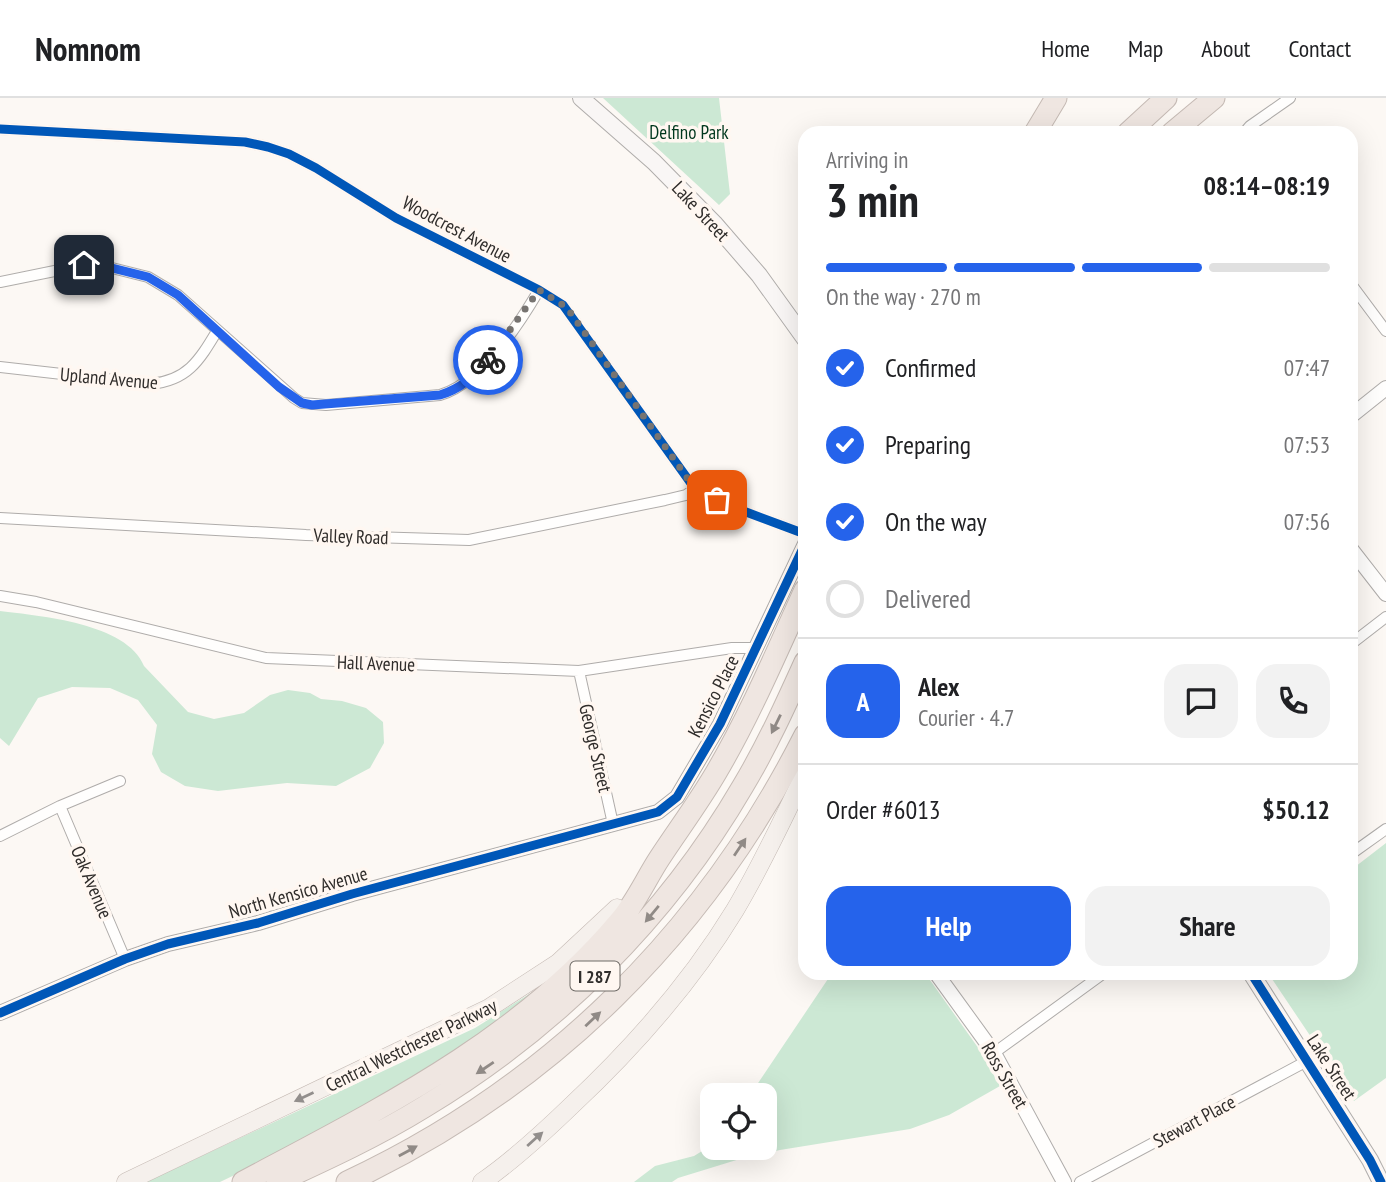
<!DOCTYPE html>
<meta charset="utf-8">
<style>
body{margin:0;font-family:"PT Sans Narrow",sans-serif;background:#f2f2f2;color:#202124;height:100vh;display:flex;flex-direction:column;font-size:26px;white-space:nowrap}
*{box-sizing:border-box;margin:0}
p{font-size:23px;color:#757577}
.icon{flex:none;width:38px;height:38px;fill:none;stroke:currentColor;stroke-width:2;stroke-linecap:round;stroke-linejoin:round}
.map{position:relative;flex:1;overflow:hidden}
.sheet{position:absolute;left:798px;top:28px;width:560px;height:854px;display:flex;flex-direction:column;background:#fff;border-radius:21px;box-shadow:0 7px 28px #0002}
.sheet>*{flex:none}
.controls{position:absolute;left:700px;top:985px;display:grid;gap:14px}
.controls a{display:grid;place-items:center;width:77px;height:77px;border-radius:14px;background:#fff;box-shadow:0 7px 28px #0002;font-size:35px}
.pin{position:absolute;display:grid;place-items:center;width:60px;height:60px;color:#fff;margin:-30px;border-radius:14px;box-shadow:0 4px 10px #0006}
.courier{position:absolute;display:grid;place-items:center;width:70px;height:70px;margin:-35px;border:5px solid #2563eb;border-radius:50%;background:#fff;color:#222;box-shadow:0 2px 9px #0007}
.summary em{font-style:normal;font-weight:700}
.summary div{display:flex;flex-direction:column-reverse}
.summary{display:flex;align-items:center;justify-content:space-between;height:119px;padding:0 28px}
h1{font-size:46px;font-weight:700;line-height:52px}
.bar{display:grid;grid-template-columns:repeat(4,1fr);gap:10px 7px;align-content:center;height:84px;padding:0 28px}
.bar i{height:9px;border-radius:5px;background:#e0e0e0}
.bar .current{background:#2563eb}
.bar p{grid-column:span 4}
.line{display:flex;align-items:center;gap:18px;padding:0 28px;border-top:2px solid #e0e0e0}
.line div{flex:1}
.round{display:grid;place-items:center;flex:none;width:74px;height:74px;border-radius:21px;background:#f2f2f2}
ol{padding:0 28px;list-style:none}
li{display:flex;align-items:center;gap:21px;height:77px}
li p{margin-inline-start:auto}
li .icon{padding:7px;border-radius:50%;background:#2563eb;color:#fff;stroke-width:4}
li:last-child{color:#757577}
li i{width:38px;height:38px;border:4px solid #e0e0e0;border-radius:50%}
.action{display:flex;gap:14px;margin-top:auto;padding:14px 28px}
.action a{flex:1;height:80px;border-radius:21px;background:#2563eb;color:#fff;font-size:28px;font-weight:700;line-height:80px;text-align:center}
.action a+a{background:#f2f2f2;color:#202124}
header{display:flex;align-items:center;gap:42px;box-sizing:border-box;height:98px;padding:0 35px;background:#fff;border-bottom:2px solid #e0e0e0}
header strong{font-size:33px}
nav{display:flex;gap:38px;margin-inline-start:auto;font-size:24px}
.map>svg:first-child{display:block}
.green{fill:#cce8d4}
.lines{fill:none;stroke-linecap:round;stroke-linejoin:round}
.minor-casing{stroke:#afacaa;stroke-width:12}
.tertiary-casing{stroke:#afacaa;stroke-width:16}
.secondary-casing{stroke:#afacaa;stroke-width:18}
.primary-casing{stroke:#c5bab4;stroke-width:19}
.motorway-casing{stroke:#c5bab4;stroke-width:23}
.minor{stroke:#fffefd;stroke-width:10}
.tertiary{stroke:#fffefd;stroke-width:14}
.secondary{stroke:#f9f6f5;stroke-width:16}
.primary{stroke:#f5f0ec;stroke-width:18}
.motorway{stroke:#efe6e1;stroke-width:21}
.cycleway-casing{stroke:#fff7f1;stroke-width:13}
.cycleway{stroke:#0057b8;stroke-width:9}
.oneway{fill:#908a86}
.oneway2{fill:#928e8c}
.done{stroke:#777471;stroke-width:7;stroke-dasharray:0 12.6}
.route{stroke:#2563eb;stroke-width:9}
.labels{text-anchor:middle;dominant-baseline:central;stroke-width:7;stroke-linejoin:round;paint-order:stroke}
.shield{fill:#fff7f1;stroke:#6e6a66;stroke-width:2}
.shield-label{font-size:18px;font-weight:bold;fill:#302d2b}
.park-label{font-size:19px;fill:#00371d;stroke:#fff7f1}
.street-label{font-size:19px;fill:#302d2b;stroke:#fff7f1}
</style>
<header>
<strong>Nomnom</strong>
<nav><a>Home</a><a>Map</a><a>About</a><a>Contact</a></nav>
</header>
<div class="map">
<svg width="1386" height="1084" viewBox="0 0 1386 1084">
<rect width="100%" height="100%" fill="#fcf8f4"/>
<path class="green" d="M603 0H719L730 96 719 107Z
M0 513C40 518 127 525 144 568L188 614 214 621 244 615 270 597 288 592 310 595 321 601 342 603 366 610 383 624 384 645 370 670 336 688 287 685 218 693 185 688 161 674 152 656 157 627 138 602 110 590 72 589 38 600 9 648 0 640Z
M1386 745V980L1354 1003 1268 875H1351V772Z
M832 875H925L979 951 1000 988 949 1017 910 1031 780 1052 743 1060 678 1080 672 1084H634L655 1068 694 1058 712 1047V1050H765V998L750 997Z
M542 888 468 949 283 1054 220 1084H146L475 930Z"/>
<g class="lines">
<defs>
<path id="minor" d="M0 31 245 44 268 49 289 56 316 70 396 120 539 192 563 207 695 391 730 408 805 436
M1244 35 1250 28 1290 0
M0 184 84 167 108 169 148 179 178 197 294 300 302 305 326 307 440 297C481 285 518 228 539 192
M1351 186 1386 233
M0 269 150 286C187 283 199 263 217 233
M0 420 306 437 469 442 665 402 686 397 695 391
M0 498 36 504 266 560 579 573 732 550H757
M1351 546 1386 519
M579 573 613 726
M60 708 125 861
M0 738 60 708 120 683
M1351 756 1386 731
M994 955 1104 875
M1080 1084 1307 963"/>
<path id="tertiary" d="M1351 318 1386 290
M1351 451 1386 496
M936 875 994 955 1064 1084
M0 915 125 861 168 846 258 825 352 796 658 714 677 699 720 626 805 446"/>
<path id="secondary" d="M581 0 654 64 714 125 759 177 805 241
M1251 875 1370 1062 1381 1084"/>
<path id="primary" d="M126 1084 489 910 558 865 617 810
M482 1084C514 1062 543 1035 571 1008 633 950 690 886 735 812 761 768 783 722 805 675"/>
<path id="motorway" d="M1035 35 1056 0
M1128 35 1166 0
M1172 35 1214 0
M243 1084C378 1012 519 943 619 824 635 806 646 781 659 761 678 732 699 704 717 673 751 615 777 553 805 492
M277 1084C327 1061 377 1038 424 1009 555 930 666 820 743 688 767 648 786 606 805 564
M347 1084C550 989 704 836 805 637"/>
</defs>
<use href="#minor" class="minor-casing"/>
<use href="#tertiary" class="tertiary-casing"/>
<use href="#secondary" class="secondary-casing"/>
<use href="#primary" class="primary-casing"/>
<use href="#motorway" class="motorway-casing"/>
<use href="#minor" class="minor"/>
<use href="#tertiary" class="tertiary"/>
<use href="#secondary" class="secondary"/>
<use href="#primary" class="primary"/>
<use href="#motorway" class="motorway"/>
<defs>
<path id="cycleway" d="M0 31 245 44 268 49 289 56 316 70 396 120 539 192 563 207 695 391 730 408 805 436
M1251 875 1370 1062 1381 1084
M0 915 125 861 168 846 258 825 352 796 658 714 677 699 720 626 805 446"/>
</defs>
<use href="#cycleway" class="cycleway-casing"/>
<use href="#cycleway" class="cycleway"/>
</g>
<defs><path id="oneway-solid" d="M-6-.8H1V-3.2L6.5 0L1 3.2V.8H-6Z" transform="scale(1.75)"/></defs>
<g class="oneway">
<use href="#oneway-solid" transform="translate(776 626) rotate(116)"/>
<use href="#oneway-solid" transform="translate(740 749) rotate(-56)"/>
<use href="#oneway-solid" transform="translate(652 816) rotate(130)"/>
<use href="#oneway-solid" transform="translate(593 921) rotate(-43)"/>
<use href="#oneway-solid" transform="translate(485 970) rotate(146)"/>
<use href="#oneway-solid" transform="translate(408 1053) rotate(-29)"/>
</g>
<g class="oneway2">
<use href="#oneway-solid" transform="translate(304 999) rotate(155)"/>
<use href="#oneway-solid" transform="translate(535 1041) rotate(-42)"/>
</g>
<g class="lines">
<path class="done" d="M488 262 539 192 563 207 570 214 695 391 717 402"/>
<path class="route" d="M84 167 108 169 148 179 178 197 279 289 302 305 312 307 440 297C460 291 474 279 488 262"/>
</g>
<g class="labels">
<rect class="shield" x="570.5" y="863.5" width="49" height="29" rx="5"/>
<g class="shield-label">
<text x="595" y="878">I 287</text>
</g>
<g class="park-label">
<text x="689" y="34">Delfino Park</text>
</g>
<g class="street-label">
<text transform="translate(701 113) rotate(47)">Lake Street</text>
<text transform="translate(457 131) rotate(28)">Woodcrest Avenue</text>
<text transform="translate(109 280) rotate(5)">Upland Avenue</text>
<text transform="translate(351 438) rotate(2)">Valley Road</text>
<text transform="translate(376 565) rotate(2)">Hall Avenue</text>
<text transform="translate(713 598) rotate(-63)">Kensico Place</text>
<text transform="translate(596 650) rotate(77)">George Street</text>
<text transform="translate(92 784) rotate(67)">Oak Avenue</text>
<text transform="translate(298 794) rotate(-16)">North Kensico Avenue</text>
<text transform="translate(411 947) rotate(-26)">Central Westchester Parkway</text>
<text transform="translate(1332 969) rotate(57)">Lake Street</text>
<text transform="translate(1005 977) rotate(60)">Ross Street</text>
<text transform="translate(1194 1023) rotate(-28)">Stewart Place</text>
</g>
</g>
</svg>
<div class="controls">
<a><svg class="icon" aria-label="locate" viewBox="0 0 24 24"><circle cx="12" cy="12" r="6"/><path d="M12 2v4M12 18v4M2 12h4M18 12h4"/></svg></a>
</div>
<div class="pin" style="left:717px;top:402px;background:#ea580c"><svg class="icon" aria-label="bag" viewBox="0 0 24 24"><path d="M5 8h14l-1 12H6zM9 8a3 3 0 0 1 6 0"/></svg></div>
<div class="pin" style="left:84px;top:167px;background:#1f2937"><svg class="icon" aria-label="home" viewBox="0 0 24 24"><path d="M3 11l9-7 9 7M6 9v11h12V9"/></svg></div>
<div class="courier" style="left:488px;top:262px"><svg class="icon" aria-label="bike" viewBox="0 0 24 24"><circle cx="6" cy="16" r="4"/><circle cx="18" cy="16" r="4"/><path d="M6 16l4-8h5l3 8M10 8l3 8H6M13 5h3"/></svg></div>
<section class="sheet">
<div class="summary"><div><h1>3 min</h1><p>Arriving in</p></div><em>08:14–08:19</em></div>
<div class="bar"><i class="current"></i><i class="current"></i><i class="current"></i><i></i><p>On the way · 270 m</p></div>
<ol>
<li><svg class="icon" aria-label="check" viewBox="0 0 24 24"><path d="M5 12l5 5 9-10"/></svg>Confirmed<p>07:47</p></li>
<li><svg class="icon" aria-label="check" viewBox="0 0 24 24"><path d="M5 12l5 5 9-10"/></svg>Preparing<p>07:53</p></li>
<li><svg class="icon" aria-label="check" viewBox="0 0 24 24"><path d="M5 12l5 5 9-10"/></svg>On the way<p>07:56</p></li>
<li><i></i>Delivered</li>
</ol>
<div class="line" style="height:126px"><b class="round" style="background:#2563eb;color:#fff">A</b><div><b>Alex</b><p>Courier · 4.7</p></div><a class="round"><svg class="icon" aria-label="chat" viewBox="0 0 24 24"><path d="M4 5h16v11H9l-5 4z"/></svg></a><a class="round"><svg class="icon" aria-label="phone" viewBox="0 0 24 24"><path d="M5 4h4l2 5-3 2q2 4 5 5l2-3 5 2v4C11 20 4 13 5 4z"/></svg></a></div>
<div class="line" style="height:91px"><div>Order #6013</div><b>$50.12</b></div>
<div class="action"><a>Help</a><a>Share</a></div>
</section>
</div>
